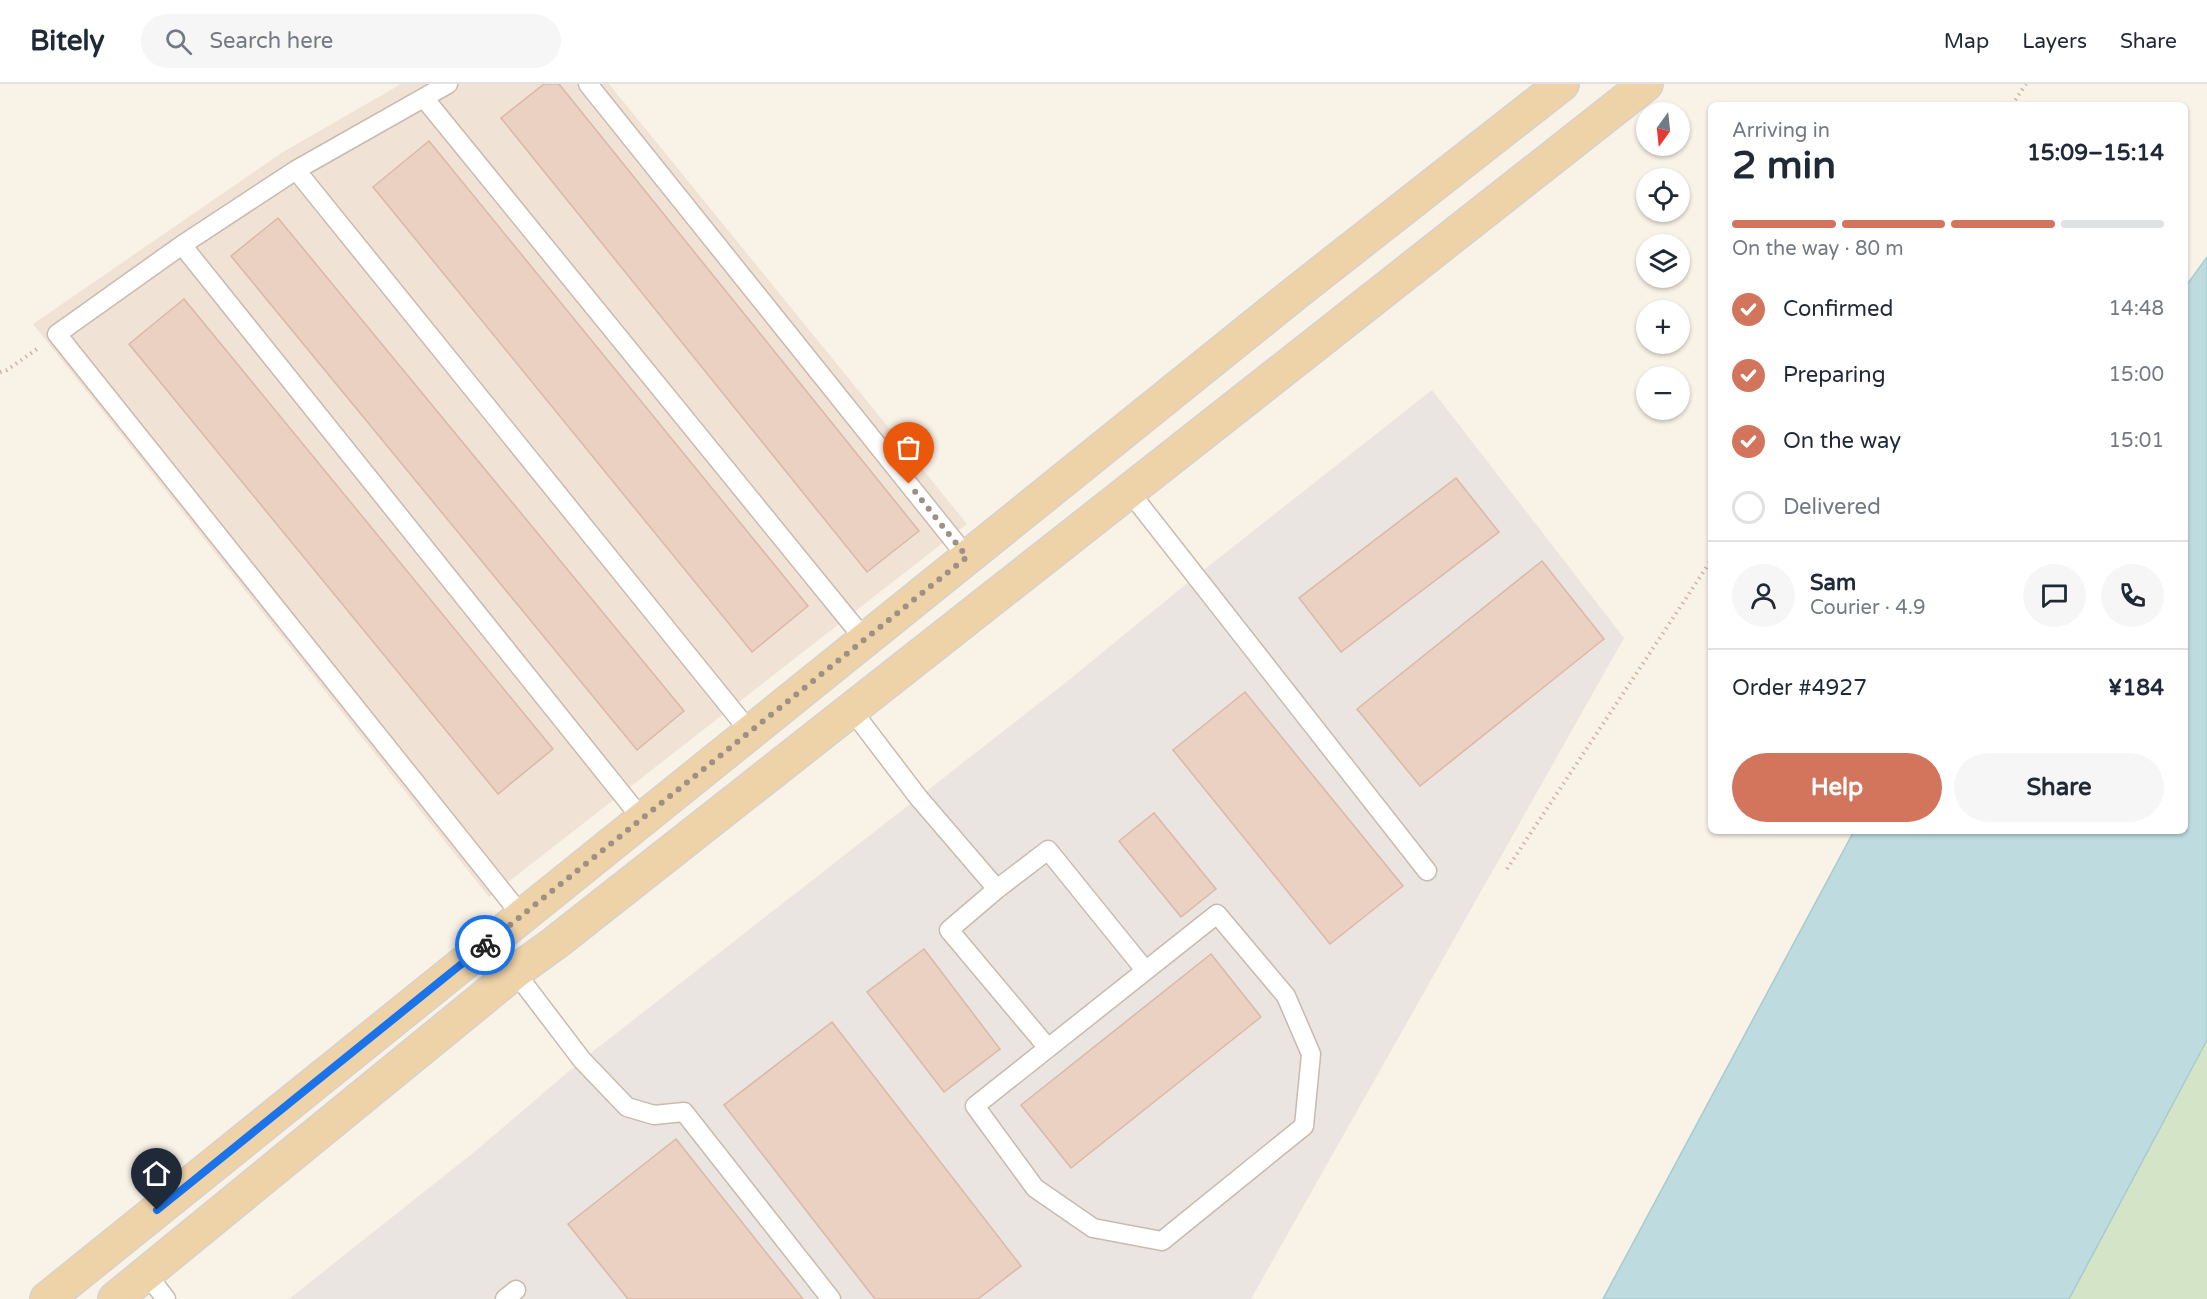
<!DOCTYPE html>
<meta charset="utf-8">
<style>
body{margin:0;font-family:"Varela Round",sans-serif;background:#f6f6f7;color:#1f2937;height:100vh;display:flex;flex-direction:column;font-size:22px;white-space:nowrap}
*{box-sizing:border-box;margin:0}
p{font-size:20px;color:#747a83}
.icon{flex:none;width:33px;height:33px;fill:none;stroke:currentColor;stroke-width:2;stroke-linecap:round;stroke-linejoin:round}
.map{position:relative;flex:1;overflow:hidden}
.panel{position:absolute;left:1708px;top:18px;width:480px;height:732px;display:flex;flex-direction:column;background:#fff;border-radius:9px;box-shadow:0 2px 4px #0004}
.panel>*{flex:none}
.needle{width:39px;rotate:195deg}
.fabs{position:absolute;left:1636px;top:18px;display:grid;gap:12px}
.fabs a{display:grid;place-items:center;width:54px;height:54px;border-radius:50%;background:#fff;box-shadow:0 2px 4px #0004;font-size:30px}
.pin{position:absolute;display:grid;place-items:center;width:51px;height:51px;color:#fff;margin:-62px -26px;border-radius:50% 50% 50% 0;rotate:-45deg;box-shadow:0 0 6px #0007}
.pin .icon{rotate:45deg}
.courier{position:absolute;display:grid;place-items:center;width:60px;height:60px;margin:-30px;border:4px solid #1a73e8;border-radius:50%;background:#fff;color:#222;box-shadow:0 2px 8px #0007}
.overview em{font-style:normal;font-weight:800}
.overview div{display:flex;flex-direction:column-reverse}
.overview{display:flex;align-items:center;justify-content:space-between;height:102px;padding:0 24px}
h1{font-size:39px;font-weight:800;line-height:45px}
.bar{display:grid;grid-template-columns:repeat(4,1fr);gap:9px 6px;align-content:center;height:72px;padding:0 24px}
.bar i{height:8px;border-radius:4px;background:#e0e1e3}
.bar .current{background:#d3745c}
.bar p{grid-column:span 4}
.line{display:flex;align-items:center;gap:15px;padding:0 24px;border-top:2px solid #e0e1e3}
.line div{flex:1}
.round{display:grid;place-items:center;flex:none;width:63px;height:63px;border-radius:32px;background:#f6f6f7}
ol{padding:0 24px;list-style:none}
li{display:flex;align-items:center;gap:18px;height:66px}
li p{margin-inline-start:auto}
li .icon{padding:6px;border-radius:50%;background:#d3745c;color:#fff;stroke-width:4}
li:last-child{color:#747a83}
li i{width:33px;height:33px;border:3px solid #e0e1e3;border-radius:50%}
.action{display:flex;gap:12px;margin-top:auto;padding:12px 24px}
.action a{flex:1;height:69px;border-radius:36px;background:#d3745c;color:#fff;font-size:24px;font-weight:800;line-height:69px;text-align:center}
.action a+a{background:#f6f6f7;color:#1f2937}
header{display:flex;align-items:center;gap:36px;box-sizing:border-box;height:84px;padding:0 30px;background:#fff;border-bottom:2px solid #e0e1e3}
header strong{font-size:28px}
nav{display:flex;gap:33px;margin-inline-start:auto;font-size:21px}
.search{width:420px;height:54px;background:#f6f6f7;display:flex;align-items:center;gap:15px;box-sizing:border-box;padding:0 21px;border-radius:33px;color:#747a83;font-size:22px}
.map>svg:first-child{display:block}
.residential{fill:#f0e3d6}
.industrial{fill:#eae5e0}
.green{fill:#d4e5c7}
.water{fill:#bedce0;stroke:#a6cbd0;stroke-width:1.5}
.building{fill:#ebd1c2;stroke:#dbb8a5;stroke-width:1.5}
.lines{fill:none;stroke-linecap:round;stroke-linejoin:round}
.service-casing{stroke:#c9baae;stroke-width:21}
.primary-casing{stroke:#d7d1ce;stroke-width:36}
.path{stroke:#cfb5a5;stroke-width:4;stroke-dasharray:1.5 4.5;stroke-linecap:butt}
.service{stroke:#fff;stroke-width:18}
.primary{stroke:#efd3a8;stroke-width:33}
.done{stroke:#9f8f84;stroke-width:6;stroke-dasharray:0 10.8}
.route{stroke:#1a73e8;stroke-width:8}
</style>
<header>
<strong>Bitely</strong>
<div class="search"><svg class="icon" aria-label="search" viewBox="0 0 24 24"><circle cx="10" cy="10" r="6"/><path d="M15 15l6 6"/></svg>Search here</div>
<nav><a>Map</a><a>Layers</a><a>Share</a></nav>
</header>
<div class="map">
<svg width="2207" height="1215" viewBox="0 0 2207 1215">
<rect width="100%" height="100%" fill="#f9f2e7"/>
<path class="residential" d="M401 0H609L967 440 489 813 33 240 283 68Z"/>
<path class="industrial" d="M1432 306 1624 554 1251 1215H289L473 1069 582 976 1065 599 1196 492Z"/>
<path class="green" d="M2207 956V1215H2069Z"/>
<path class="water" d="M2207 173V956L2069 1215H1603L1854 747H2186V202Z"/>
<path class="building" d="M544 0H559L919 447 867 488 501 34Z
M429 57 808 522 752 568 373 103Z
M278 134 684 627 637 666 231 172Z
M184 215 553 665 498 710 129 260Z
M1456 394 1499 448 1341 568 1299 514Z
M1542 477 1604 555 1420 702 1357 625Z
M1245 608 1403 802 1330 860 1173 666Z
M1154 729 1216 805 1181 833 1119 757Z
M924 865 1000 965 944 1008 867 908Z
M1211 870 1261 933 1071 1084 1021 1021Z
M832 938 1021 1182 978 1215H875L724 1021Z
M676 1055 803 1215H628L568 1140Z"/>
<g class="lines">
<defs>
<path id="service" d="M448 0 296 86 182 161 642 735
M588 0 967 473
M424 14 865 556
M296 86 750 648
M182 161 57 250 522 832
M1129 407 1427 787
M851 625 918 713 997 805
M1217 830 1286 912 1311 970 1304 1042 1162 1157 1093 1144 1035 1104 975 1022Z
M515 888 582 976 627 1023 654 1031 684 1028 831 1215
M1048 964 949 846 997 805 1048 766 1145 886
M146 1189 166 1215
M505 1215 516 1206"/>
<path id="primary" d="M47 1215 1298 207 1562 0
M115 1215 515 888 555 859 1646 0"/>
</defs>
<use href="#service" class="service-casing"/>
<use href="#primary" class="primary-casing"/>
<path class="path" d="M2012 21 2026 0
M0 288 7 286 37 265
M1507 785 1712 475"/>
<use href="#service" class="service"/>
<use href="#primary" class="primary"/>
</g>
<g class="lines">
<path class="done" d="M485 861 967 473 909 400"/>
<path class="route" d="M157 1126 485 861"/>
</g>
</svg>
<div class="fabs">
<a><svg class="needle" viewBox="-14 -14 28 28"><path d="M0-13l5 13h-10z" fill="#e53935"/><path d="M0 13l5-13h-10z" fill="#747a83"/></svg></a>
<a><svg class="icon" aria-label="locate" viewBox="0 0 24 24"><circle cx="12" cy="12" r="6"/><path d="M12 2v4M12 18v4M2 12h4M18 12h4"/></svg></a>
<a><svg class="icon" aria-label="layers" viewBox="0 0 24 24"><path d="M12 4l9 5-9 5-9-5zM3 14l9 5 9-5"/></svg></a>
<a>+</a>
<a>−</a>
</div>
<div class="pin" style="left:909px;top:400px;background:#ea580c"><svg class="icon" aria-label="bag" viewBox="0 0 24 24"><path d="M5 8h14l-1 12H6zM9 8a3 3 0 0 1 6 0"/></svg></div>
<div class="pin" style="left:157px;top:1126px;background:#1f2937"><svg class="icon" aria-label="home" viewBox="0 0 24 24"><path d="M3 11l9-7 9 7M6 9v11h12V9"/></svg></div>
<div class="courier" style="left:485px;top:861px"><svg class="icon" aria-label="bike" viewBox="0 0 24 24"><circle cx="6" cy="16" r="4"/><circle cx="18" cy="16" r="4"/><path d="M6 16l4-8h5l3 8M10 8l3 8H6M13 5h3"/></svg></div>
<section class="panel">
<div class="overview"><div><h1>2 min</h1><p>Arriving in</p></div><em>15:09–15:14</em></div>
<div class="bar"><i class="current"></i><i class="current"></i><i class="current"></i><i></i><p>On the way · 80 m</p></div>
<ol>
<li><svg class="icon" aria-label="check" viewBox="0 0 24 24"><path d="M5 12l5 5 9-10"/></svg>Confirmed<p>14:48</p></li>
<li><svg class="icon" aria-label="check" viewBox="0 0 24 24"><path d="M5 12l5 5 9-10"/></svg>Preparing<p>15:00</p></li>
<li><svg class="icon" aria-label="check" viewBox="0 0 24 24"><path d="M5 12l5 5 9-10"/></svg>On the way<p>15:01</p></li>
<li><i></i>Delivered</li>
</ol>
<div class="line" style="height:108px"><a class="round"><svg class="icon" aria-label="person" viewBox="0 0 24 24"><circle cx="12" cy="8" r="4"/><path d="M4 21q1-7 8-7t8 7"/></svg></a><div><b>Sam</b><p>Courier · 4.9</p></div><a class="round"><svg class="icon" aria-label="chat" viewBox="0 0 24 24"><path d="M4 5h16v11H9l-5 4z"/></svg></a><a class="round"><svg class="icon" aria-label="phone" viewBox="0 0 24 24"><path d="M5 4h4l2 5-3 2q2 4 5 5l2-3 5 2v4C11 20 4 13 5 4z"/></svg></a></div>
<div class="line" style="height:78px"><div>Order #4927</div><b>¥184</b></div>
<div class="action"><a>Help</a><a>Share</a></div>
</section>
</div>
